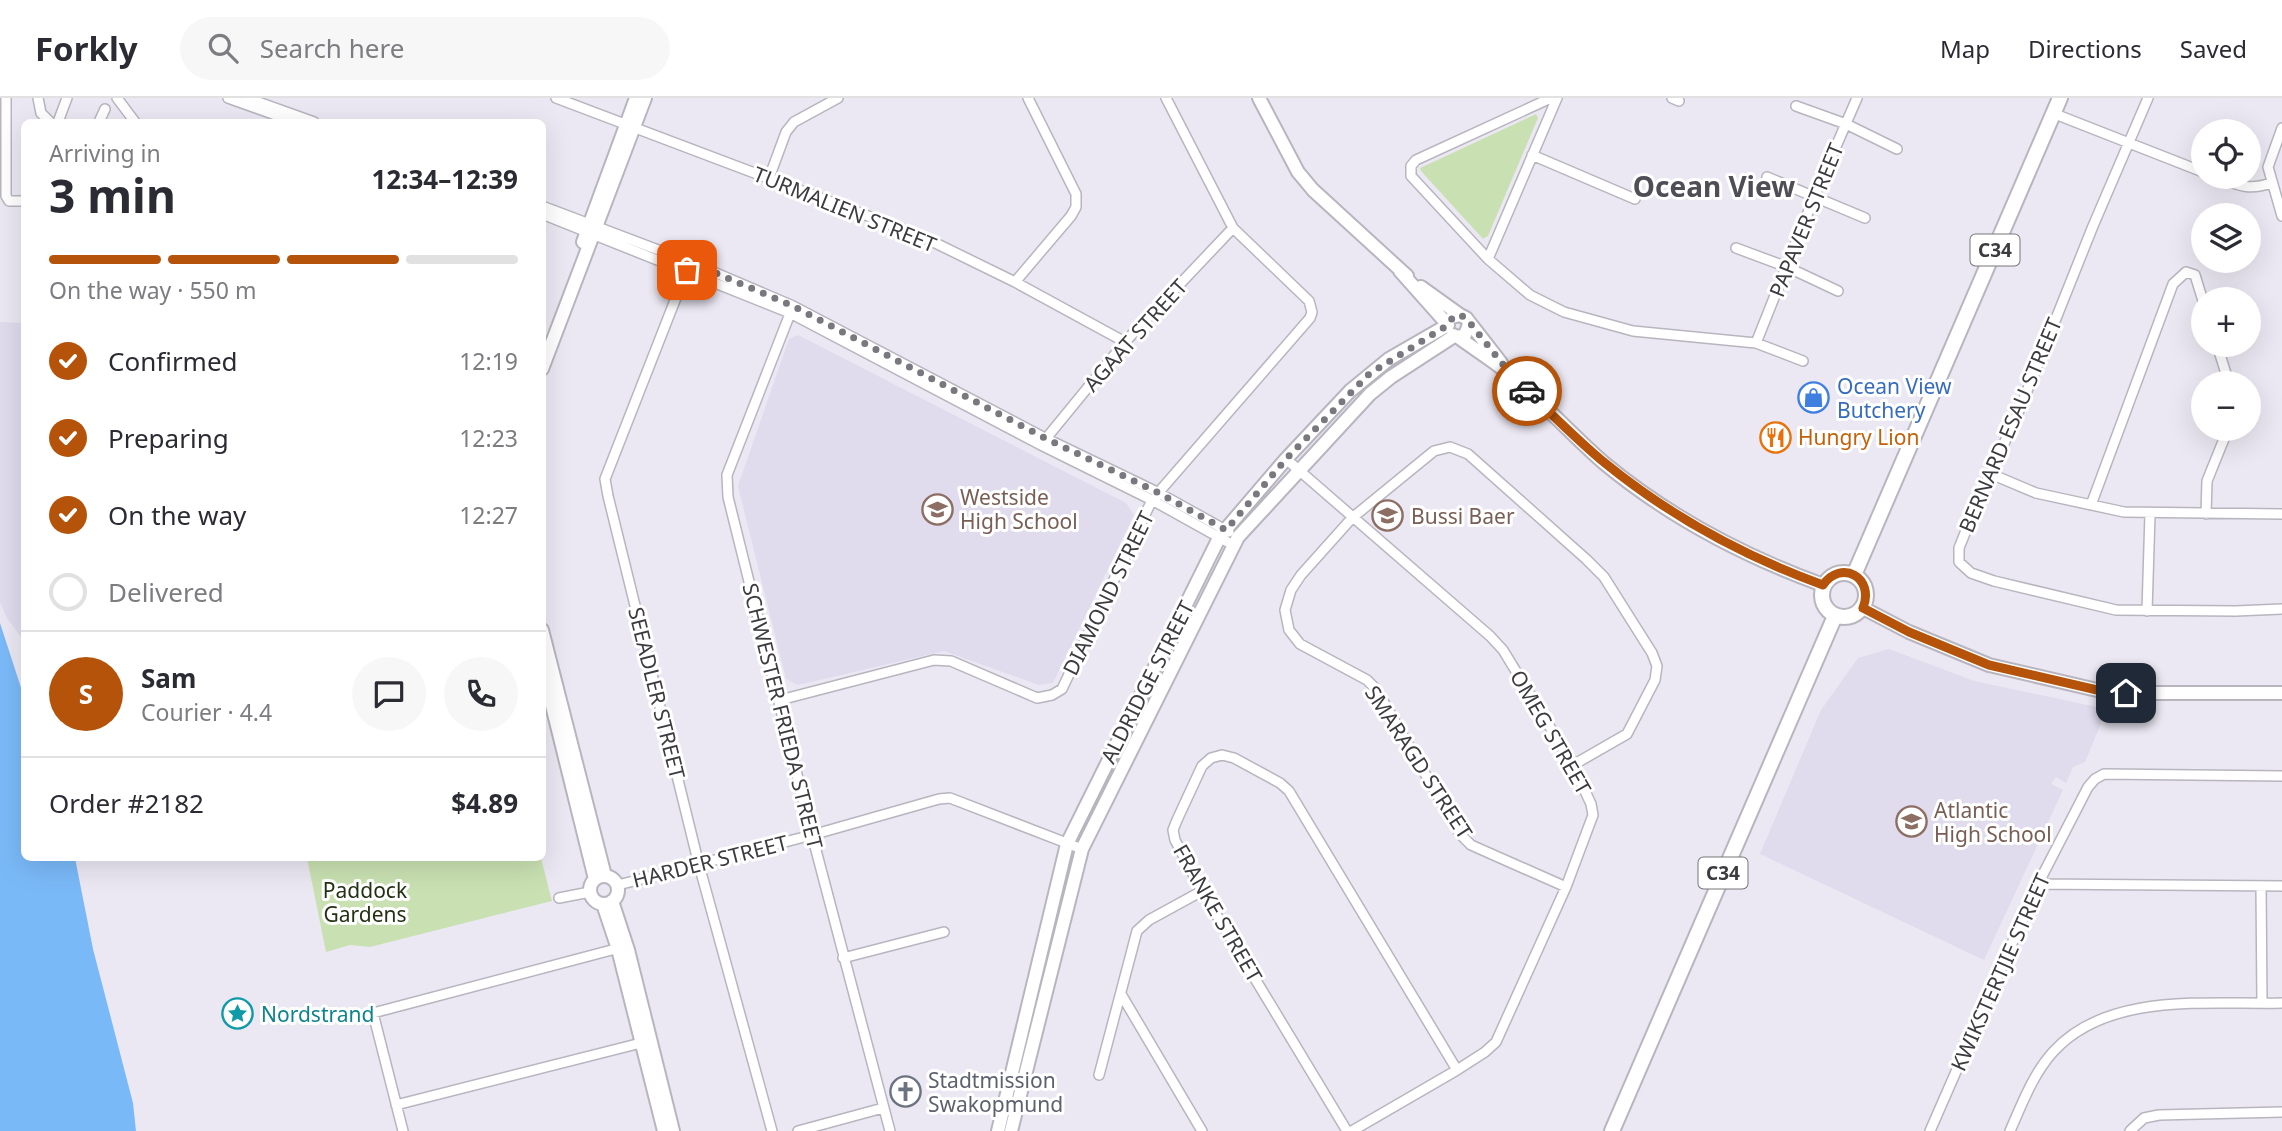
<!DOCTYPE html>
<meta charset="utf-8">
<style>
body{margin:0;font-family:"Noto Sans",sans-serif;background:#f7f7f7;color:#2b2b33;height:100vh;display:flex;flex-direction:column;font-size:26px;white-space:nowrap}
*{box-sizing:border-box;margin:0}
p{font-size:23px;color:#7c7c81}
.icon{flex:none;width:38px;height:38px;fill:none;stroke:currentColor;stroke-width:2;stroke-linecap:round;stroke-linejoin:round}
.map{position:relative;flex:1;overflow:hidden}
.drawer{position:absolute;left:21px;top:21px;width:525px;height:742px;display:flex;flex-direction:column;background:#fff;border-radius:10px;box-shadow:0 7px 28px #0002}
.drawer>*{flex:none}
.buttons{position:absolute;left:2191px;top:21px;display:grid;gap:14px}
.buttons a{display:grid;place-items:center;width:70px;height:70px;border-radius:50%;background:#fff;box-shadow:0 7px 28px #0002;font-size:35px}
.pin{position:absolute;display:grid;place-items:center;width:60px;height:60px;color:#fff;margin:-30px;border-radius:14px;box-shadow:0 4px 10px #0006}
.courier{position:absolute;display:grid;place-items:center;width:70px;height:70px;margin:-35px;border:5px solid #b45309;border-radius:50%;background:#fff;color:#222;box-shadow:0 2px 9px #0007}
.summary em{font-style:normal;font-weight:700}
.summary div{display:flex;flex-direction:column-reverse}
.summary{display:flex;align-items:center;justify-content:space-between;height:119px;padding:0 28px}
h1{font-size:46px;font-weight:700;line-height:52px}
.bar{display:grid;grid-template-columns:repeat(4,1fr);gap:10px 7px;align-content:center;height:84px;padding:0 28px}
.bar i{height:9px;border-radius:5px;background:#e1e1e2}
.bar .current{background:#b45309}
.bar p{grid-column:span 4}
.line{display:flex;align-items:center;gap:18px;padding:0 28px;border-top:2px solid #e1e1e2}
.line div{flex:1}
.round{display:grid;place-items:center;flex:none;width:74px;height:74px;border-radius:37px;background:#f7f7f7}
ol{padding:0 28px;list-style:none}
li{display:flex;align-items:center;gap:21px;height:77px}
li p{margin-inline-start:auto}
li .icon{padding:7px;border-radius:50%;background:#b45309;color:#fff;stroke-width:4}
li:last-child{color:#7c7c81}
li i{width:38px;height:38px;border:4px solid #e1e1e2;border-radius:50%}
header{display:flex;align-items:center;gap:42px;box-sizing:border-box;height:98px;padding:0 35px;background:#fff;border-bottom:2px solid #e1e1e2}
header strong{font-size:33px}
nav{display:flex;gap:38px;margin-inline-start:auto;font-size:24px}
.search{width:490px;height:63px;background:#f7f7f7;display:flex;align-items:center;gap:18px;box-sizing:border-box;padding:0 24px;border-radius:38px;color:#7c7c81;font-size:26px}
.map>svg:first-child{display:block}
.built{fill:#e0dbed}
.green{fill:#c9e1b2}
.water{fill:#7ab9f8}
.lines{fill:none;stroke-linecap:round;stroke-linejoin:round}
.street-casing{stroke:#b8b5bf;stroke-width:12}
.secondary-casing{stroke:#b8b5bf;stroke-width:16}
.primary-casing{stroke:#b8b5bf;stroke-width:18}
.street{stroke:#fff;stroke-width:9}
.secondary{stroke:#fff;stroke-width:12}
.primary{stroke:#fff;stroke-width:14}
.done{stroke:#79787e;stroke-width:7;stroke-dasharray:0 12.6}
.route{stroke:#b45309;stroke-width:9}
.labels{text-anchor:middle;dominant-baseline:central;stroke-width:6;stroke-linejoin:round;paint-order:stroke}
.shield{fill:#fff;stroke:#767679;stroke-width:2}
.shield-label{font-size:19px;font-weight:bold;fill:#3c3b3f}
.street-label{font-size:21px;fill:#3c3b3f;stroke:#fff}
.shop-label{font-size:21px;fill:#366cbe;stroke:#fff;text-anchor:start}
.food-label{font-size:21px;fill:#c56008;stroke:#fff;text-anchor:start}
.education-label{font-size:21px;fill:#785e54;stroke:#fff;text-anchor:start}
.park-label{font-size:21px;fill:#233212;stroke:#fff}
.culture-label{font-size:21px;fill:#0d838f;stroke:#fff;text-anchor:start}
.worship-label{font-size:21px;fill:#5b616d;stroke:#fff;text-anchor:start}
.district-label{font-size:28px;font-weight:bold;fill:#4f4d56;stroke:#fff}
</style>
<header>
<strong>Forkly</strong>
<div class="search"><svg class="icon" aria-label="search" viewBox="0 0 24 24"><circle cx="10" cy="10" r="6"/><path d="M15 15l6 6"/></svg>Search here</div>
<nav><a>Map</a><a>Directions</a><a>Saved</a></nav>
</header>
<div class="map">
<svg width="2282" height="1033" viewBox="0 0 2282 1033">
<rect width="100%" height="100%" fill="#ebe8f3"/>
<path class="built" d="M0 224 24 225V543L7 520 0 504Z
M798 237 1126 405 1134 417 1053 585 1039 587 944 553 798 587 786 581 738 388 789 241Z
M1889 551 1974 583 2107 611 2085 664 2073 669 2066 685 2056 679 2051 686 2063 692 1984 862 1760 756 1821 612 1858 560Z"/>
<path class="green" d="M1536 16 1538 20 1488 138 1483 141 1421 73 1420 70Z
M307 760H541L552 803 370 849 350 847 326 854Z"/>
<path class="water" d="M0 525 24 599V760H75L93 851 133 1005 136 1033H0Z"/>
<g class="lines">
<defs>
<path id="street" d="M6 0V98L9 103H24
M38 0 41 15 50 24
M117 0 135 24
M228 0 295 24
M247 0 314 24
M556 0 921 138 1015 184 1125 244
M1557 0 1488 161 1530 197 1564 214 1633 233 1756 245 1815 97 1857 0
M1672 0 1679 3
M2148 0 2093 128 2021 308 1975 410 1959 450V464L1971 475 1994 483 2116 512 2236 513 2282 511
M1796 8 1846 26 1897 51
M2055 16 2203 74
M58 24 67 0
M99 24 105 11
M2282 30 2268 69 2282 118
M1532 57 1635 101
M1767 79 1865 120
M2216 79C2238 87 2248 93 2271 85
M769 80 786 34 794 24 838 0
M542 108 690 164 793 208 1045 340 1157 394 1229 434
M542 116 790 215 1041 347 1152 402 1233 447
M1736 150 1787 169 1838 193
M1488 161 1411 78V68L1416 62 1551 0
M690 164 605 381 608 398 699 767 772 1033
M1015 184 1071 118 1076 109V96L1028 0
M793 208 727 377 728 399 812 737 890 1033
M1756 245 1803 263
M2217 247 2229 285
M1044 343 1125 244 1233 130
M1286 361 1490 538 1503 552 1573 667 1591 706 1593 717 1566 789 1496 944 1485 954 1457 972 1352 1033
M1991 376 2036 395 2124 414 2282 416
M2091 407 2173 186 2186 174 2195 177 2203 203
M2206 416 2207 383 2228 331
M2147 513 2150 416
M780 602 934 562 951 563 1037 600 1052 597 1062 591 1152 402 1310 220 1312 214 1309 203 1233 130 1166 0
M2038 786 2282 788
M618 787 812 737 939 701 950 700 1082 751
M2261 788 2262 905
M1566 789 1471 747 1460 736 1376 591 1367 582 1300 546 1289 532 1285 512 1291 492 1301 477 1352 420 1434 353 1450 349 1468 356 1586 461 1604 479 1652 555 1657 568 1655 582 1627 636 1573 667
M559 800 590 794
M843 860 944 834
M1121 896 1202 1033
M1099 977 1137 833 1149 822 1202 793
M396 1007 645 944
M403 1033 373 915 623 849
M798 1033 883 1010
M1347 1033 1202 793 1175 742 1173 732 1177 722 1202 668 1211 660 1222 657 1234 660 1280 685 1289 693 1457 972
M1930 1033 2038 786 2088 689 2095 681 2104 676 2282 678
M2010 1033C2022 1006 2033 976 2053 954 2108 893 2209 907 2282 905
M2130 1033 2144 1020 2159 1017 2282 1014"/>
<path id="secondary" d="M1259 0 1298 74 1313 92 1407 178
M583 144 636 0
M1421 189 1460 217
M1452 219 1460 217 1466 220 1501 265
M1453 237 1458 239 1465 237 1469 226
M1458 239C1477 253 1497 265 1514 280 1545 307 1573 338 1604 365 1668 418 1746 459 1823 487
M542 271 645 0
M1863 510 1909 534 1989 567 2110 595H2282
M542 532 605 778
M542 567 595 781
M590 792a14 14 0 1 1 28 0a14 14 0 1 1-28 0Z
M612 803 628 852 673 1033
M603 806 618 851 664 1033
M998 1033 1067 746 1220 438 1286 361 1350 293 1389 261 1448 227 1400 173
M1011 1033 1082 751 1238 439 1370 296 1391 279 1454 238"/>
<path id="primary" d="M1822 497a22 22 0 1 1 44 0a22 22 0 1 1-44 0Z
M1854 477 2060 0
M1612 1033 1835 518"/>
</defs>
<use href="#street" class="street-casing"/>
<use href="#secondary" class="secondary-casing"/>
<use href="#primary" class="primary-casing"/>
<use href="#street" class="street"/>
<use href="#secondary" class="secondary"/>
<use href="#primary" class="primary"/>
</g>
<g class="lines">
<path class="done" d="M687 172 690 164 793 208 1045 340 1157 394 1226 432 1286 361 1369 276 1448 227 1453 219 1460 217 1466 220 1513 279 1527 293"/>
<path class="route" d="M1527 293C1553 317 1578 343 1605 365 1670 418 1746 459 1823 487 1841 461 1875 479 1863 510L1909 534 1989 567 2110 595H2126"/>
</g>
<defs>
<symbol id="shop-ring" viewBox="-11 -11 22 22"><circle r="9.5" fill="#fff" stroke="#3f7fe0" stroke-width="1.5"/><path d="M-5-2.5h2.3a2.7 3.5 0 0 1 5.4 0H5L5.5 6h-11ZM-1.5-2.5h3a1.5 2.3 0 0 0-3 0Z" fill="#3f7fe0"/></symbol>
<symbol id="restaurant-ring" viewBox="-11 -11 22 22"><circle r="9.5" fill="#fff" stroke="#e8710a" stroke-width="1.5"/><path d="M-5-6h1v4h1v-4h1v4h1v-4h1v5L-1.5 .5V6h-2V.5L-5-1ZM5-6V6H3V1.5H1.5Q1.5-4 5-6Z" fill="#e8710a"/></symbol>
<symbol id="school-ring" viewBox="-11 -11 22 22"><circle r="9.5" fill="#fff" stroke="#8d6e63" stroke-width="1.5"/><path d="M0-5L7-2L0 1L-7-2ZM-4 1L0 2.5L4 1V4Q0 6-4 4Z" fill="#8d6e63"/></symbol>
<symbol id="sight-ring" viewBox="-11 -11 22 22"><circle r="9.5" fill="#fff" stroke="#0f9aa8" stroke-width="1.5"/><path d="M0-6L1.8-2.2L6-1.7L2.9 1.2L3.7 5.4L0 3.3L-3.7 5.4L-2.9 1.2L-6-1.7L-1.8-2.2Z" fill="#0f9aa8"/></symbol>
<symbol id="church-ring" viewBox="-11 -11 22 22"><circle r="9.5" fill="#fff" stroke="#6b7280" stroke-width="1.5"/><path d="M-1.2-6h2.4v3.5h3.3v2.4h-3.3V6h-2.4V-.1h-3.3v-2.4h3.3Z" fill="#6b7280"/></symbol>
</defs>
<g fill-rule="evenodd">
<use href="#shop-ring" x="1796" y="282" width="35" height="35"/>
<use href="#restaurant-ring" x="1758" y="322" width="35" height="35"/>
<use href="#school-ring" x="920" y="394" width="35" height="35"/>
<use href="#school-ring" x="1370" y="400" width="35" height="35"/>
<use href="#school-ring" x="1894" y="706" width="35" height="35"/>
<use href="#sight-ring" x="220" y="898" width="35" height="35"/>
<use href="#church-ring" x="888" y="976" width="35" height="35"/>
</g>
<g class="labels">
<g class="shield">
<rect x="1970.5" y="136.5" width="49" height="31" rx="5"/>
<rect x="1698.5" y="759.5" width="49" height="31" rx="5"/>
</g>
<g class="shield-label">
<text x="1995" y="152">C34</text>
<text x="1723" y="775">C34</text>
</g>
<g class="street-label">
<text transform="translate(845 111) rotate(22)">TURMALIEN STREET</text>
<text transform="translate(1806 122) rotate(-68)">PAPAVER STREET</text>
<text transform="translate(1135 237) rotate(-48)">AGAAT STREET</text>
<text transform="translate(2010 327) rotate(-67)">BERNARD ESAU STREET</text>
<text transform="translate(1108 495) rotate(-64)">DIAMOND STREET</text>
<text transform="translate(1147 584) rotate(-63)">ALDRIDGE STREET</text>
<text transform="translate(657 595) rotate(76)">SEEADLER STREET</text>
<text transform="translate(783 618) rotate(76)">SCHWESTER FRIEDA STREET</text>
<text transform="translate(1551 634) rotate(60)">OMEG STREET</text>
<text transform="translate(1419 664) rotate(57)">SMARAGD STREET</text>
<text transform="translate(710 763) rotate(-14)">HARDER STREET</text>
<text transform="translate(1218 815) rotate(60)">FRANKE STREET</text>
<text transform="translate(2000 874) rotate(-66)">KWIKSTERTJIE STREET</text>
</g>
<g class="shop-label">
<text x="1837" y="288">Ocean View<tspan x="1837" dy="24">Butchery</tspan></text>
</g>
<g class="food-label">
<text x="1798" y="339">Hungry Lion</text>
</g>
<g class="education-label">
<text x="960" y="399">Westside<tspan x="960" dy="24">High School</tspan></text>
<text x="1411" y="418">Bussi Baer</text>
<text x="1934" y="712">Atlantic<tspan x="1934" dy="24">High School</tspan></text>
</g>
<g class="park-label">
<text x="365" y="792">Paddock<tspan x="365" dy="24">Gardens</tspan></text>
</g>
<g class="culture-label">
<text x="261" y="916">Nordstrand</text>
</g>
<g class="worship-label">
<text x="928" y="982">Stadtmission<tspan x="928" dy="24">Swakopmund</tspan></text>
</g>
<g class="district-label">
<text x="1714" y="88">Ocean View</text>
</g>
</g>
</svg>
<div class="buttons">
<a><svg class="icon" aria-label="locate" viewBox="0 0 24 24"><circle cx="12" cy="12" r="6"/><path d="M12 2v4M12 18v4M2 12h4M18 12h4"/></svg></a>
<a><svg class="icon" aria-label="layers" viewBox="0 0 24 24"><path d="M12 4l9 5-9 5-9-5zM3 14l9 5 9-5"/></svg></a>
<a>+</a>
<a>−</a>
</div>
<div class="pin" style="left:687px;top:172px;background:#ea580c"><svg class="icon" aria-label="bag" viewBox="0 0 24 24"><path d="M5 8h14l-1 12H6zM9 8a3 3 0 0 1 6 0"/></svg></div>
<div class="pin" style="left:2126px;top:595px;background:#1f2937"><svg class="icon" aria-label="home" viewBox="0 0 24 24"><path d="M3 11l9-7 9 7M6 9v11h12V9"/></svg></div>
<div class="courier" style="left:1527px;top:293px"><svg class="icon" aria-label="car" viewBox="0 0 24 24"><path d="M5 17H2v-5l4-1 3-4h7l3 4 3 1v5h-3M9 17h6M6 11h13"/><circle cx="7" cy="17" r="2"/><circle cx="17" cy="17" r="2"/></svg></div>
<section class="drawer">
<div class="summary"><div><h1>3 min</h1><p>Arriving in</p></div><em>12:34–12:39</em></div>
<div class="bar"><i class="current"></i><i class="current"></i><i class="current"></i><i></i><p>On the way · 550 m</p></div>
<ol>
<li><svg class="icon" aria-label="check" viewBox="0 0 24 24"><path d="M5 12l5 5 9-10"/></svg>Confirmed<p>12:19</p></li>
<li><svg class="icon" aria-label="check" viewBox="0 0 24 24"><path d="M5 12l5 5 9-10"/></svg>Preparing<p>12:23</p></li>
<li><svg class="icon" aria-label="check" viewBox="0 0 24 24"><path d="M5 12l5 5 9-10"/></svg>On the way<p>12:27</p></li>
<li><i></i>Delivered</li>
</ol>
<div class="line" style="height:126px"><b class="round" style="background:#b45309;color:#fff">S</b><div><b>Sam</b><p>Courier · 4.4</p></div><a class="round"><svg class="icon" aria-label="chat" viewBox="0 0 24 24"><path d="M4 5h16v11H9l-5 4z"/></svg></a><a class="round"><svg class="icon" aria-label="phone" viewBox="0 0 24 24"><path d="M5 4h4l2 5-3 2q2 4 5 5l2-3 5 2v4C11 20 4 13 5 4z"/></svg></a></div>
<div class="line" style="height:91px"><div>Order #2182</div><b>$4.89</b></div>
</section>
</div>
